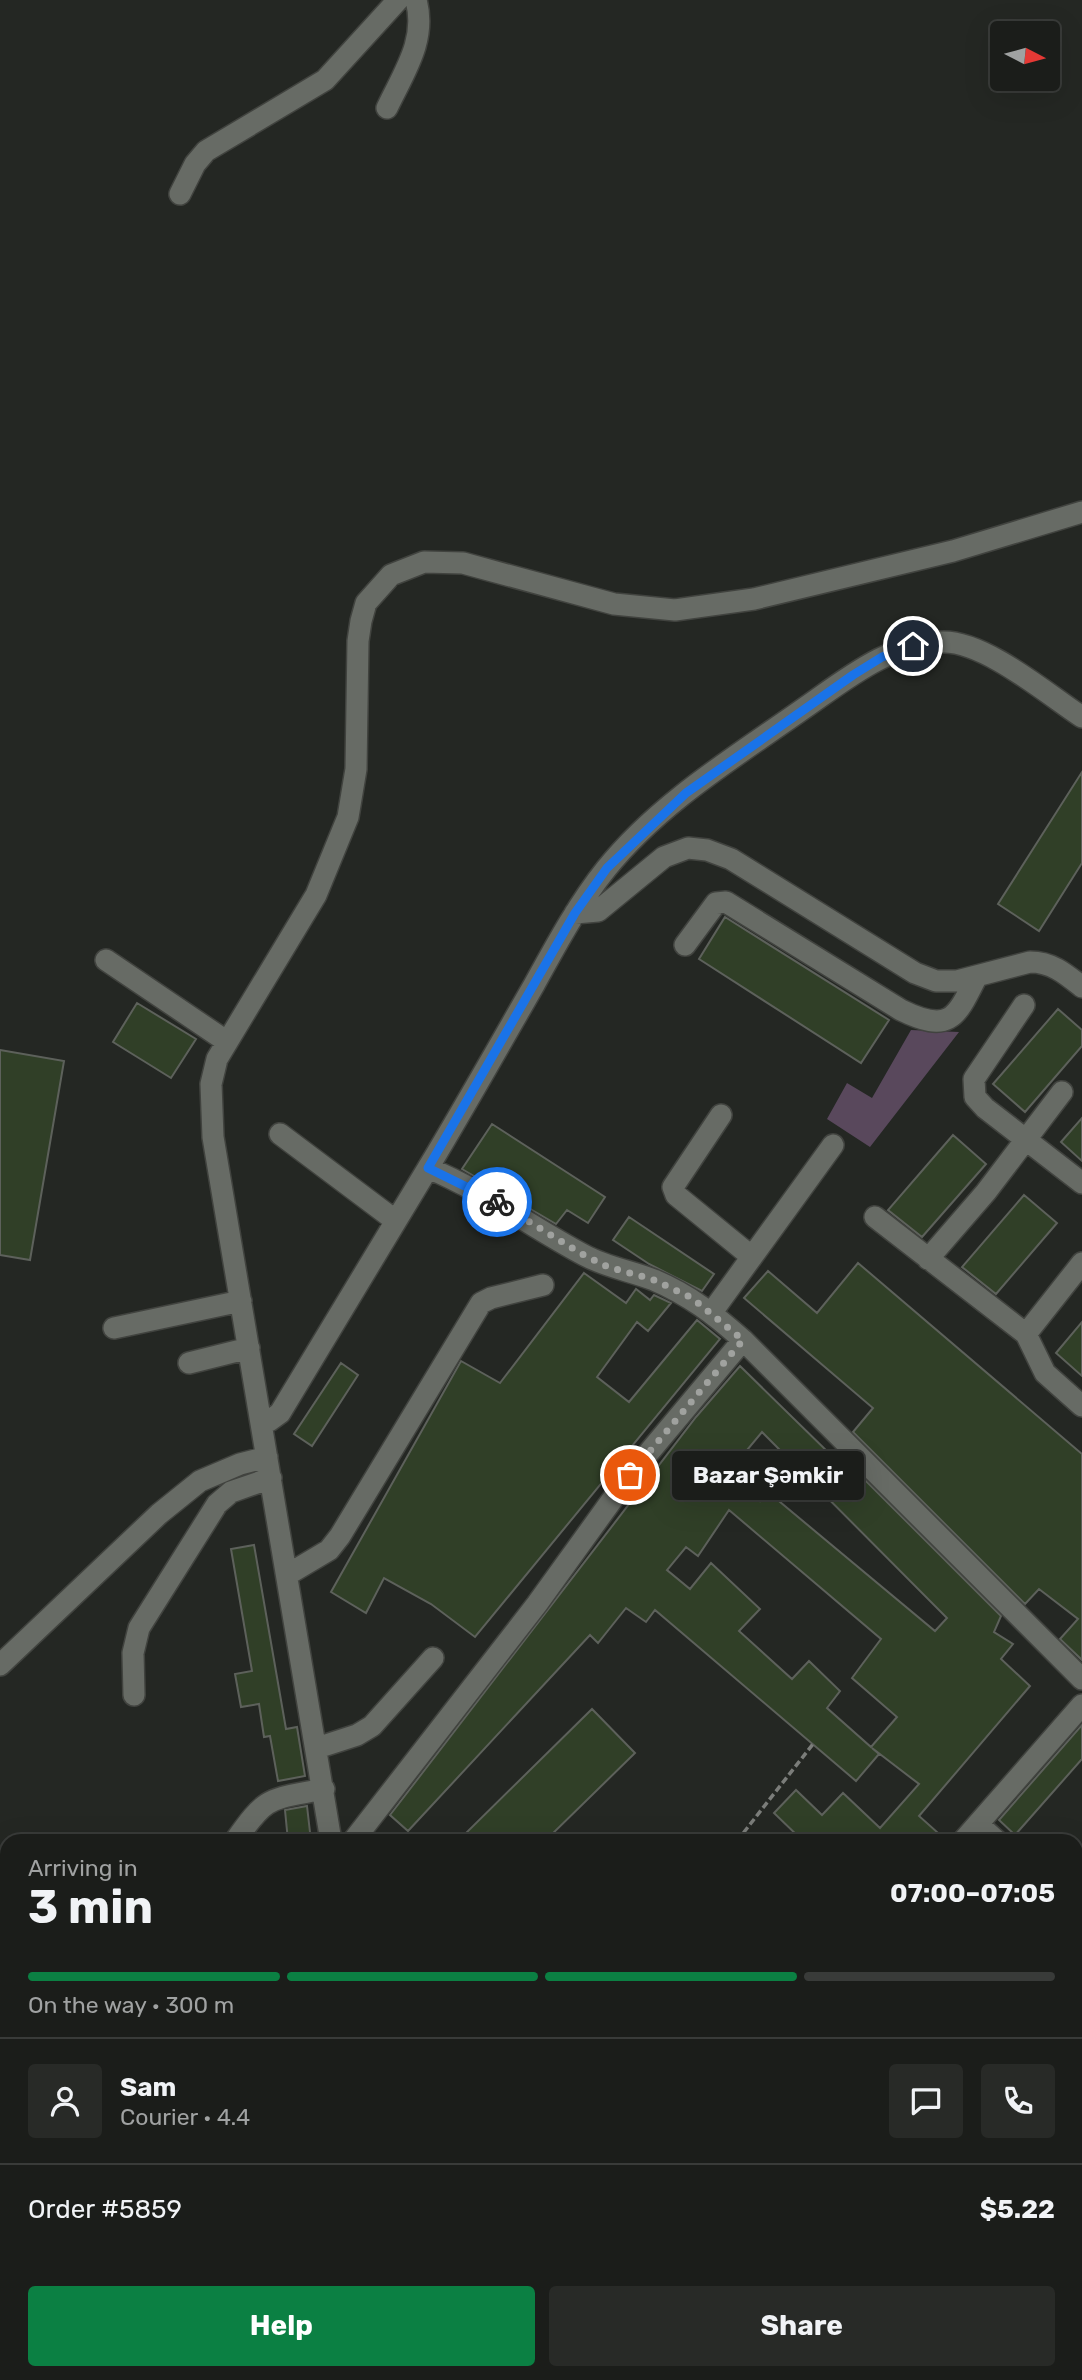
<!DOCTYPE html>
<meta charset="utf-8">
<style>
body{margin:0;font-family:Rubik,sans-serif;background:#282a27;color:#f1f3f6;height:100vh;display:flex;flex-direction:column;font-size:26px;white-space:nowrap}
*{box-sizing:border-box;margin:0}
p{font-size:23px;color:#a0a2a2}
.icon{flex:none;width:38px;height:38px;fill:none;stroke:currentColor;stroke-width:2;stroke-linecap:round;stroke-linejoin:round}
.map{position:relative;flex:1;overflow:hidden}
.sheet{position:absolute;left:0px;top:1834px;width:1083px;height:546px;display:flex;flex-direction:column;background:#1b1d1a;border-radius:21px 21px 0 0;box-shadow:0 7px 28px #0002,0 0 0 2px #393b39}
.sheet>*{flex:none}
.needle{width:46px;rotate:96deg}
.controls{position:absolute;left:990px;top:21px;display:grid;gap:14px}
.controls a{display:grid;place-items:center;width:70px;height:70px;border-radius:7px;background:#1b1d1a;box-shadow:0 7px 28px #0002,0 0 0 2px #393b39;font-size:35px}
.pin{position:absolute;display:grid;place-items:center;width:60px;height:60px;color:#fff;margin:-30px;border:4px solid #fff;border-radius:50%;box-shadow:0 2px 7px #0007}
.courier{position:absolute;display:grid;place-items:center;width:70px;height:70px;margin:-35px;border:5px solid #1a73e8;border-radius:50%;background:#fff;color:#222;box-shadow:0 2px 9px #0007}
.bubble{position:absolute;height:49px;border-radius:7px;background:#1b1d1a;box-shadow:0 7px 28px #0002,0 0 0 2px #393b39;font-size:23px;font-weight:700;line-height:49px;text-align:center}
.headline em{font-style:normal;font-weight:700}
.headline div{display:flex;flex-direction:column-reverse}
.headline{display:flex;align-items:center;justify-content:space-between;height:119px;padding:0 28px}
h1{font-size:46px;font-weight:700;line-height:52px}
.bar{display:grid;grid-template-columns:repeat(4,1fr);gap:10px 7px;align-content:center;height:84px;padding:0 28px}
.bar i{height:9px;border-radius:5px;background:#393b39}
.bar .current{background:#0b8043}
.bar p{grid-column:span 4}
.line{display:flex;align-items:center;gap:18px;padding:0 28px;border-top:2px solid #393b39}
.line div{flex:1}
.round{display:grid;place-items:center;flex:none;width:74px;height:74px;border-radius:7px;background:#282a27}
.primary-button{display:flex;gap:14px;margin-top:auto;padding:14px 28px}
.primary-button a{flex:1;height:80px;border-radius:7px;background:#0b8043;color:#fff;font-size:28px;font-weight:700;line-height:80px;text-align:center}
.primary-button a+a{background:#282a27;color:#f1f3f6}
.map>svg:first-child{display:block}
.green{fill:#59485c}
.building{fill:#303f27;stroke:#5d615b;stroke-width:2;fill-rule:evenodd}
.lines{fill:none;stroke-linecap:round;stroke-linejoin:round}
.minor-casing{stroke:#41433f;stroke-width:24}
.path{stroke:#7b7d7a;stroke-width:3.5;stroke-dasharray:7 3.5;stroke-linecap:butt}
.minor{stroke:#676b65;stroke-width:21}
.done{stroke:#a0a29f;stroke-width:7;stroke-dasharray:0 12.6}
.route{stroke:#1a73e8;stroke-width:9}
</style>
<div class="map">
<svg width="1082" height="2380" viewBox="0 0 1082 2380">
<rect width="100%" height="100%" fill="#242723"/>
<path class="green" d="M911 1030 959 1032 870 1147 827 1119 847 1083 872 1098Z
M505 2373H550L543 2380H499Z"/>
<path class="building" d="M1082 772V863L1039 931 998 904Z
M725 917 889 1020 861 1063 699 959Z
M137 1003 196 1039 171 1078 113 1042Z
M1058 1009 1082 1030V1046L1025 1112 993 1084Z
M0 1050 64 1061 30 1260 0 1255Z
M1082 1118V1161L1061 1142Z
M492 1124 605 1197 588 1223 567 1210 556 1224 462 1169Z
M953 1135 986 1164 922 1237 888 1210Z
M1024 1195 1057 1223 996 1294 962 1267Z
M629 1217 714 1274 702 1291 649 1264 613 1240Z
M858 1263 1082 1454V1660L1060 1639 1078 1619 1039 1589 1025 1604 853 1432 873 1408 744 1298 768 1271 817 1313Z
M584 1273 626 1303 636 1289 650 1300 654 1295 671 1303 648 1331 637 1322 597 1377 629 1402 697 1320 720 1339 475 1637 431 1604 384 1578 366 1613 331 1592 461 1361 500 1383Z
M1082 1322V1376L1056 1353Z
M341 1363 358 1375 312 1446 294 1434Z
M740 1366 833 1457 837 1452 1001 1616 994 1632 1013 1644 1001 1659 1030 1686 919 1816 937 1832 929 1841H803L774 1813 796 1790 822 1815 843 1793 880 1828 919 1784 872 1748 879 1754 856 1781 655 1610 646 1622 626 1608 598 1643 590 1635 408 1831 390 1815 696 1417ZM762 1432 947 1618 935 1631 768 1492 760 1501 727 1474ZM729 1510 881 1639 852 1678 897 1717 871 1747 827 1708 840 1691 809 1661 792 1679 739 1631 760 1609 711 1563 690 1589 667 1570 686 1547 698 1556Z
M254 1545 286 1729 297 1727 305 1776 278 1781 270 1736 264 1737 259 1704 241 1707 235 1674 252 1671 231 1549Z
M592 1709 635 1753 545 1841H473L466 1833Z
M1082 1725V1759L1015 1835 999 1820Z
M307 1806 311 1841H288L285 1810Z"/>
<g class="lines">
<defs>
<path id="minor" d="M387 108C404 72 427 40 416 0
M180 194 195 164 206 151 325 80 398 0
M575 913 598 911 664 857 688 848 707 850 731 859 915 973 936 981H957L1030 962C1052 962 1066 974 1082 987
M685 945 716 903 726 902 901 1010C950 1034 956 1018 977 976
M106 960 226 1041
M1024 1005 974 1079 975 1097 985 1108 1082 1183
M721 1115 673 1187 676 1195 752 1257
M280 1134 396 1221
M428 1168C464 1108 499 1046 534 985 556 945 578 904 606 869 659 803 735 757 803 709 845 680 890 642 944 642 986 642 1047 694 1082 717
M875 1217 1026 1334
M928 1259 986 1192 1062 1092
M1082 1263 1026 1334 1045 1373 1082 1406
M712 1312 833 1145
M114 1328 241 1301
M189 1363 249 1348
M269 1421 280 1413 428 1168C484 1191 531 1227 584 1255 606 1267 631 1271 654 1280 689 1295 715 1315 743 1340
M287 1575 329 1550 340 1536 481 1303 491 1298 543 1285
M0 1665 159 1514 200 1481 240 1464 267 1457
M134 1695 133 1653 139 1628 217 1504 231 1492 271 1478
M317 1748 357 1735 372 1726 433 1658
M978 1824 997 1841
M235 1841C268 1794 269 1800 324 1789
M331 1841 213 1137 211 1084 217 1059 316 895 348 817 356 769 358 641 361 621 366 603 391 575 424 562 463 563 614 604 675 610 754 599 953 551 1082 512
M353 1841 537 1604 630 1475 743 1340 1082 1679
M963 1841 1082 1705
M1076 1881 1082 1884
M0 2015 7 2008
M1076 2081 1082 2083
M0 2106 7 2112
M1076 2202 1082 2204
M1076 2252 1082 2240
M190 2373 199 2378 212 2373
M329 2373 337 2380
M884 2373 898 2380
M481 2380 487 2373
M1016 2380 1019 2373"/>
</defs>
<use href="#minor" class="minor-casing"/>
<path class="path" d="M737 1841 813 1744"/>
<use href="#minor" class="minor"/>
</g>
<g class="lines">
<path class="done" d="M497 1202 582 1254 608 1267 652 1279 692 1298 743 1340 630 1475"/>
<path class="route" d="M497 1202 428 1168 575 913 607 868 686 793 853 675 882 657 913 646"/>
</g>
</svg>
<div class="controls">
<a><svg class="needle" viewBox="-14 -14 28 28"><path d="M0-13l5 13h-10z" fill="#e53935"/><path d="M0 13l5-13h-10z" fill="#a0a2a2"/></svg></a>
</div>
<div class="pin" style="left:630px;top:1475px;background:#ea580c"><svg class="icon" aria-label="bag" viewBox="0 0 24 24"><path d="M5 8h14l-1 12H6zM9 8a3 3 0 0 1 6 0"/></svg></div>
<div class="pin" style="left:913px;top:646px;background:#1f2937"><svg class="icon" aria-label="home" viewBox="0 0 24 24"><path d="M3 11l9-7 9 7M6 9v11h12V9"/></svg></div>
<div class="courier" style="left:497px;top:1202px"><svg class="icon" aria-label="bike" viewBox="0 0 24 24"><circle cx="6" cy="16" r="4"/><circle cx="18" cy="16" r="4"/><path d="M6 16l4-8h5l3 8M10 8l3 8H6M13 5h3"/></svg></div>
<div class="bubble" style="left:672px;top:1451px;width:192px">Bazar Şəmkir</div>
<section class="sheet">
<div class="headline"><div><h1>3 min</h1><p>Arriving in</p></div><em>07:00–07:05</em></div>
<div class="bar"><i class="current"></i><i class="current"></i><i class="current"></i><i></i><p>On the way · 300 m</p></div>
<div class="line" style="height:126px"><a class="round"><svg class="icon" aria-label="person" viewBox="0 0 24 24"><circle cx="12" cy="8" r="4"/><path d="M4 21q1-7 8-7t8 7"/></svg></a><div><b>Sam</b><p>Courier · 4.4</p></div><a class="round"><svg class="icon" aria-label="chat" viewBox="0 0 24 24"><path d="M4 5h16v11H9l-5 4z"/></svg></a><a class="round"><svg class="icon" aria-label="phone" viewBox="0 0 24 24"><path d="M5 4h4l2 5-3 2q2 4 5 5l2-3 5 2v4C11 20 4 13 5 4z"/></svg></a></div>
<div class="line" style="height:91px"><div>Order #5859</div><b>$5.22</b></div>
<div class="primary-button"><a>Help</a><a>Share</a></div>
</section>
</div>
